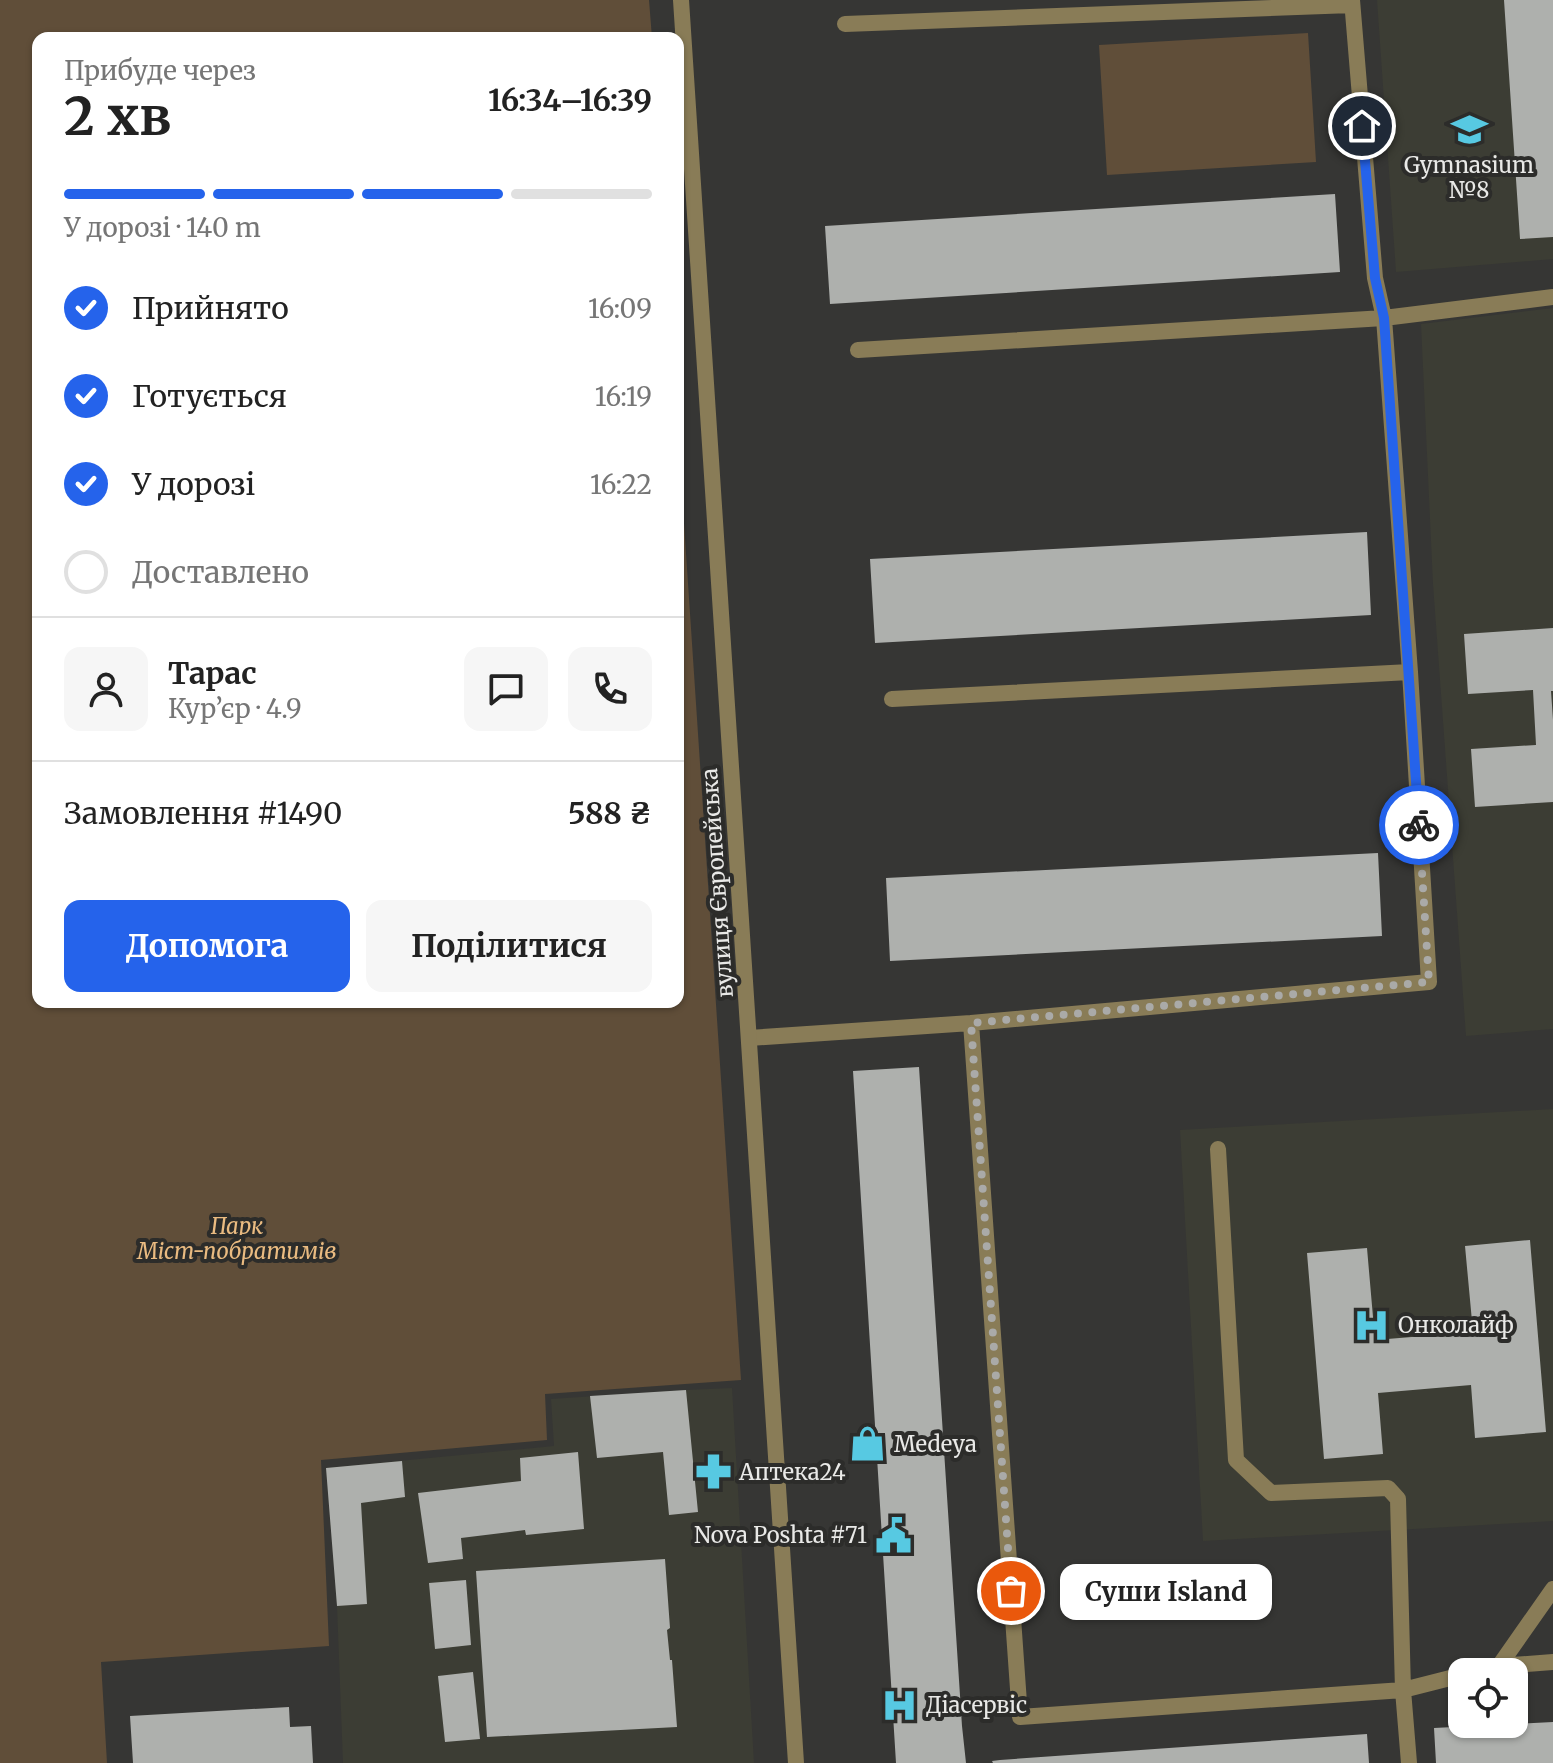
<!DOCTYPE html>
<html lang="uk">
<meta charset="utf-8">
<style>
body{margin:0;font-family:Merriweather,serif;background:#f6f6f6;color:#222;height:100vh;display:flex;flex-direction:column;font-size:30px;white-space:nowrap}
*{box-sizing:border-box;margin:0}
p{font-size:26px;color:#767676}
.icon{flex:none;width:44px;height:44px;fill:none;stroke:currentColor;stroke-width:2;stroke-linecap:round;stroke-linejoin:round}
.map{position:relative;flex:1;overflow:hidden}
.panel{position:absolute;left:32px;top:32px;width:652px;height:976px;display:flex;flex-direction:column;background:#fff;border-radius:16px;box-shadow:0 2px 6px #0004}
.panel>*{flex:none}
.fabs{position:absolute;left:1448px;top:1658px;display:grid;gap:16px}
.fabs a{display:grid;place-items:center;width:80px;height:80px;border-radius:16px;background:#fff;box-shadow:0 2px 6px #0004;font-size:40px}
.pin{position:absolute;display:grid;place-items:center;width:68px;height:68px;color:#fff;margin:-34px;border:4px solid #fff;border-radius:50%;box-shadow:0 2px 8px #0007}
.courier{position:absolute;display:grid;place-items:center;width:80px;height:80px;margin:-40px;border:6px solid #2563eb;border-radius:50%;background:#fff;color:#222;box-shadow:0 2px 10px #0007}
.bubble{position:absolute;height:56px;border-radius:16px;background:#fff;box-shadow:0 2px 6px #0004;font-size:26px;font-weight:700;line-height:56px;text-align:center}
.summary em{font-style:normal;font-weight:700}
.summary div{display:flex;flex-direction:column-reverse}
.summary{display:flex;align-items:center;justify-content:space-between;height:136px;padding:0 32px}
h1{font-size:52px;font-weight:700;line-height:60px}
.bar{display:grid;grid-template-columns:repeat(4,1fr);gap:12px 8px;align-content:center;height:96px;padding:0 32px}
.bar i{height:10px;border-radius:6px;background:#e0e0e0}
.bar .selected{background:#2563eb}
.bar p{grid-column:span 4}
.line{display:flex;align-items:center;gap:20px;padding:0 32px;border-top:2px solid #e0e0e0}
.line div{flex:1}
.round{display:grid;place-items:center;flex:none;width:84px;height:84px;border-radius:16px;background:#f6f6f6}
ol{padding:0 32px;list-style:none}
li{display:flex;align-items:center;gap:24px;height:88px}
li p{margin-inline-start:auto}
li .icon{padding:8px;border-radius:50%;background:#2563eb;color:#fff;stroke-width:4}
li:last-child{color:#767676}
li i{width:44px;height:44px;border:4px solid #e0e0e0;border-radius:50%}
.button{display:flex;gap:16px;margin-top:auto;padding:16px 32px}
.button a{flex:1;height:92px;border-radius:16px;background:#2563eb;color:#fff;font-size:32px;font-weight:700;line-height:92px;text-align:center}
.button a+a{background:#f6f6f6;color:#222}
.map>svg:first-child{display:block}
.built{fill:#3c3d34}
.green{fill:#604e39}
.building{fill:#aeb0ad}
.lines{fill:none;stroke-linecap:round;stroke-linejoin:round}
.lane{stroke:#897c57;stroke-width:16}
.street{stroke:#897c57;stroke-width:16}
.done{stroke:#aaaaa8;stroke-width:8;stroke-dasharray:0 14.4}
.route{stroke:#2563eb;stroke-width:10}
.labels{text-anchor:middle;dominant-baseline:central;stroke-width:8;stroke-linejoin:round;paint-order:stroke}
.poi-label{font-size:22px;fill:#e9e9e7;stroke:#2c2c2a;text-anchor:start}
.street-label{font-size:22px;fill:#e9e9e7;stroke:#2c2c2a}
.park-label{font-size:22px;font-style:italic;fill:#eabb81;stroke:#2c2c2a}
</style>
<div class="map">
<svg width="1553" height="1763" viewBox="0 0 1553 1763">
<rect width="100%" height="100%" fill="#363634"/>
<path class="built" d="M1377 0H1553V259L1396 272Z
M1553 308V1029L1466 1036 1433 584 1421 324Z
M1553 1109V1521L1203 1541 1180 1130Z
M732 1388 754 1763H343L337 1606 326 1468 554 1446 551 1399 686 1390Z"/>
<path class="green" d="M0 0H649L652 38H38V1002H678V433L741 1380 545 1394 547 1440 321 1460 329 1646 101 1662 107 1763H0Z
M1308 33 1316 162 1107 175 1099 45Z"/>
<path class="building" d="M1504 0H1553V237L1520 239Z
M1335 194 1340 272 830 304 825 226Z
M1367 532 1371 615 875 643 870 559Z
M1553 628V691H1551L1553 720V802L1475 807 1471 749 1536 745 1533 690 1468 694 1464 634Z
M1378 853 1382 936 890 961 886 878Z
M919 1067 962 1726 966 1763H896L853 1071Z
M1530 1240 1546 1432 1475 1438 1471 1385 1378 1393 1383 1454 1324 1459 1307 1253 1367 1248 1375 1340 1473 1332 1465 1246Z
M686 1390 698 1512 669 1515 663 1452 597 1458 590 1396Z
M578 1452 584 1529 526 1535 525 1530 461 1538 463 1559 428 1563 418 1493 521 1481 520 1458Z
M402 1461 405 1497 361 1503 367 1604 337 1606 326 1468Z
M665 1559 670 1628 667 1630 670 1660H672L677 1727 487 1737 476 1571Z
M466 1580 471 1645 435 1649 429 1583Z
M473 1672 480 1739 445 1742 438 1676Z
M289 1707 290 1727 311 1726 313 1763H133L130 1716Z
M1553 1722V1763H1436L1434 1728Z
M1367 1734 1369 1763H993L992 1761 1000 1760Z"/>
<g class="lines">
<path class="lane" d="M845 24 1352 5
M858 350 1384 318 1375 278 1352 0
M892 699 1410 672
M971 1023 1020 1717 1403 1690 1462 1675
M749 1038 971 1023 1429 982 1410 672 1384 318 1553 297
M1218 1149 1236 1460 1271 1493 1388 1488 1398 1499 1403 1690 1409 1763
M1499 1666 1553 1662
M1474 1672 1499 1666 1553 1589"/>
<path class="street" d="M681 0 796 1763"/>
</g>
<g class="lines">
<path class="done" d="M1011 1591 971 1023 1429 982 1419 825"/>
<path class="route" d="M1362 126 1375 278 1384 318 1419 825"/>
</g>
<defs>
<symbol id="school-bare" viewBox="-9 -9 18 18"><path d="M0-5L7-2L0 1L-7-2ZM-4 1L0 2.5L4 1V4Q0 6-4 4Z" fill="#57c9e2" stroke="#2c2c2a" stroke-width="2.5" paint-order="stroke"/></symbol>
<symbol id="hospital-bare" viewBox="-9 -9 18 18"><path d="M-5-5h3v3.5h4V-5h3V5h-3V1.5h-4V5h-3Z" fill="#57c9e2" stroke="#2c2c2a" stroke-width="2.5" paint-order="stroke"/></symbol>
<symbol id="shop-bare" viewBox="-9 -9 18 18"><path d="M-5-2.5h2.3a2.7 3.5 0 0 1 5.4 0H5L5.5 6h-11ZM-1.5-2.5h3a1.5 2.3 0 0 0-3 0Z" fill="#57c9e2" stroke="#2c2c2a" stroke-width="2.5" paint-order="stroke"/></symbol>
<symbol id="pharmacy-bare" viewBox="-9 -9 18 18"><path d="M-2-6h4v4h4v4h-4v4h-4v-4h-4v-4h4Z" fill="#57c9e2" stroke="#2c2c2a" stroke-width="2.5" paint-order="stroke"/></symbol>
<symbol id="civic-bare" viewBox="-9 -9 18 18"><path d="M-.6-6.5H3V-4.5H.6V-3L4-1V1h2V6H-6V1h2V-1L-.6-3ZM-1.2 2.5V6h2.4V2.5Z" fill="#57c9e2" stroke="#2c2c2a" stroke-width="2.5" paint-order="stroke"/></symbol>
</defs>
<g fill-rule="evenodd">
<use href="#school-bare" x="1444" y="104" width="51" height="51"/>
<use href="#hospital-bare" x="1346" y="1300" width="51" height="51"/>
<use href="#shop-bare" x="842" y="1418" width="51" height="51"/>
<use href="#pharmacy-bare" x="688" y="1446" width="51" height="51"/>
<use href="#civic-bare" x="868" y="1510" width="51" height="51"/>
<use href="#hospital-bare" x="874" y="1680" width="51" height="51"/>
</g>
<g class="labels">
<g class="poi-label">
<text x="1469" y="165" text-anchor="middle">Gymnasium<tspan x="1469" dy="25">№8</tspan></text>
<text x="1398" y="1325">Онколайф</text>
<text x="894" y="1444">Medeya</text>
<text x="739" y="1472">Аптека24</text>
<text x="867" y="1535" text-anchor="end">Nova Poshta #71</text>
<text x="926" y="1705">Діасервіс</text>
</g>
<g class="street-label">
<text transform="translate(717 883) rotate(-94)">вулиця Європейська</text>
</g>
<g class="park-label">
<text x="237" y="1226">Парк<tspan x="237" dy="25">Міст-побратимів</tspan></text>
</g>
</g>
</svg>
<div class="fabs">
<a><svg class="icon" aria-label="locate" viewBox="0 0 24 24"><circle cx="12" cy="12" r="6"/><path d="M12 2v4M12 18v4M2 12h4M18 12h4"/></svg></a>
</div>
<div class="pin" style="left:1011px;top:1591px;background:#ea580c"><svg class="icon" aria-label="bag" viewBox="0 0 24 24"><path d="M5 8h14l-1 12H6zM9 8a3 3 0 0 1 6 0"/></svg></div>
<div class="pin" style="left:1362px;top:126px;background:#1f2937"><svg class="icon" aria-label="home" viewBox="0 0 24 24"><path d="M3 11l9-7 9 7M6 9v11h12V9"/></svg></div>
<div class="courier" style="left:1419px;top:825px"><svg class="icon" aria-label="bike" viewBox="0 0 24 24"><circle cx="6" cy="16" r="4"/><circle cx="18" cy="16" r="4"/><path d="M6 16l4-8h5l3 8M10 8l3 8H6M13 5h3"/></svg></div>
<div class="bubble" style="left:1060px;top:1564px;width:212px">Суши Island</div>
<section class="panel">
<div class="summary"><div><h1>2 хв</h1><p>Прибуде через</p></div><em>16:34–16:39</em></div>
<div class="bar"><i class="selected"></i><i class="selected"></i><i class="selected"></i><i></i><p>У дорозі · 140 m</p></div>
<ol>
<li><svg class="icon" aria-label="check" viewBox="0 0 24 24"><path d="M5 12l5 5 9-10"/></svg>Прийнято<p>16:09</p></li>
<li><svg class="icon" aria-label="check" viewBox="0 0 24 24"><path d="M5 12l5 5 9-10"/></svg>Готується<p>16:19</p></li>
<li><svg class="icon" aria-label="check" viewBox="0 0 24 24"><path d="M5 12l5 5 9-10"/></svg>У дорозі<p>16:22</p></li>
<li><i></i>Доставлено</li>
</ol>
<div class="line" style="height:144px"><a class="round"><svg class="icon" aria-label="person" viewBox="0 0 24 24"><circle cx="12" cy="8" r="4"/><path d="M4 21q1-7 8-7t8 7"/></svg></a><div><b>Тарас</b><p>Кур’єр · 4.9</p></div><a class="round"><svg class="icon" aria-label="chat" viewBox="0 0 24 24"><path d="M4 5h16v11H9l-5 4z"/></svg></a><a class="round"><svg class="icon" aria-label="phone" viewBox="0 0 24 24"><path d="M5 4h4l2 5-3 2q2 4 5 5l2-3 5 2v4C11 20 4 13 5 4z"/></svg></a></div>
<div class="line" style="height:104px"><div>Замовлення #1490</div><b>588 ₴</b></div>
<div class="button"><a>Допомога</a><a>Поділитися</a></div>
</section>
</div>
